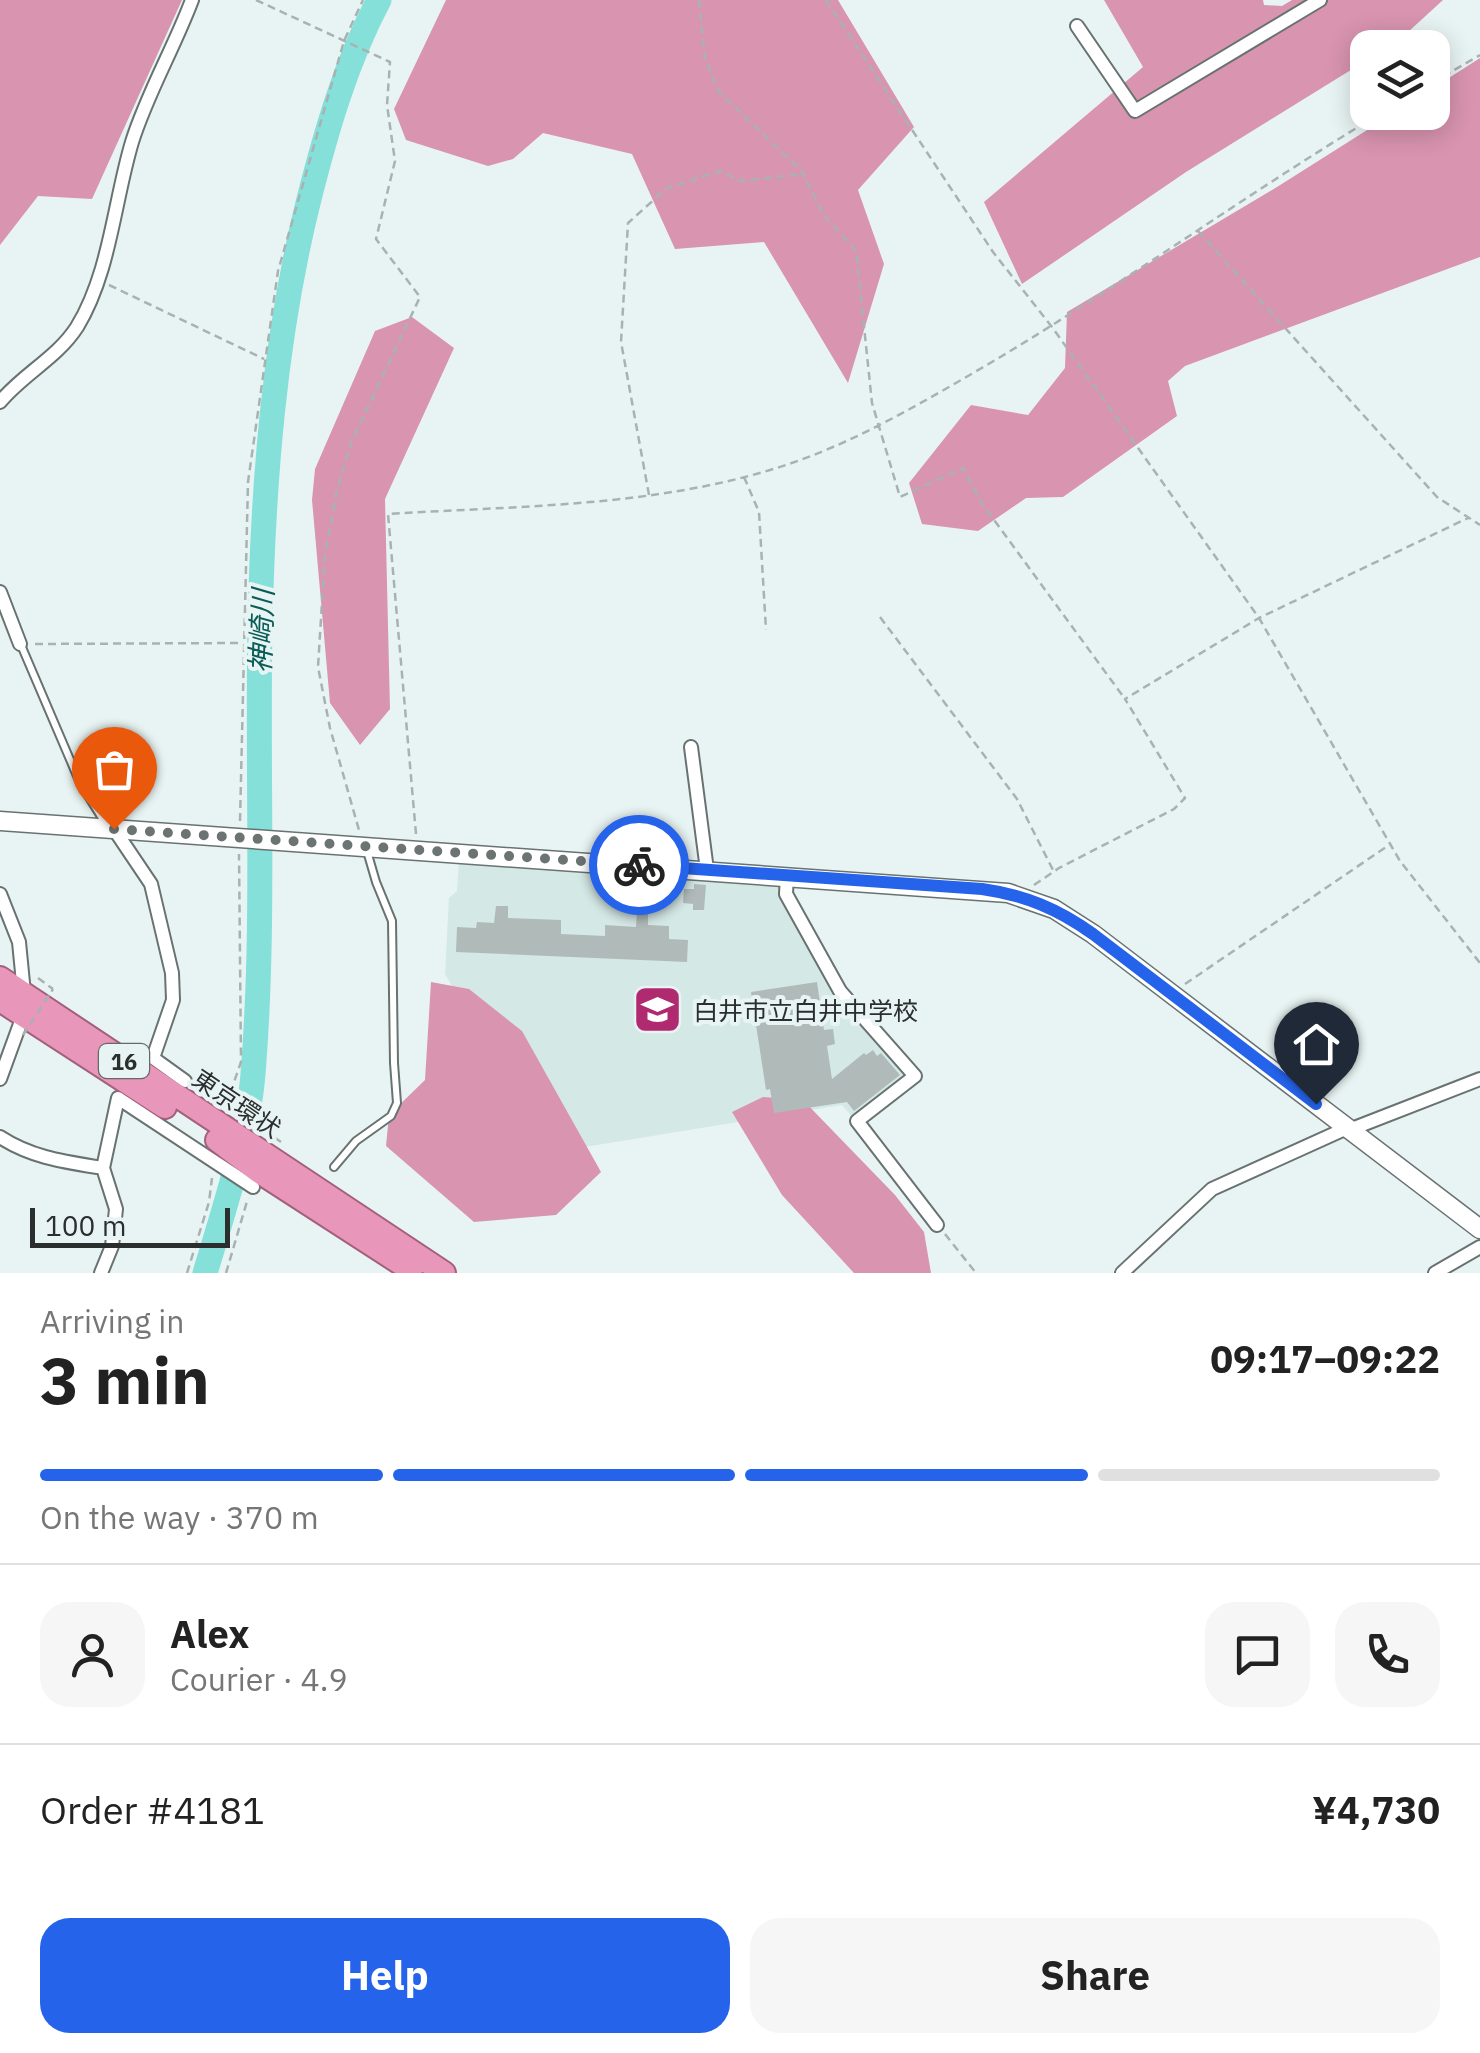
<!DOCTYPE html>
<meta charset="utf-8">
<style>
body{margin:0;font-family:"IBM Plex Sans","Noto Sans JP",sans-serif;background:#f6f6f6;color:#222;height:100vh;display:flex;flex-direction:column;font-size:38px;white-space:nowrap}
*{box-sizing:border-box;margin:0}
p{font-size:32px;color:#767676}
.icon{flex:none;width:55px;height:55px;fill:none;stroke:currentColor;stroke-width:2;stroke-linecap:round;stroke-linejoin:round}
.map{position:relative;height:1273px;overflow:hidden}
.panel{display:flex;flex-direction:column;background:#fff;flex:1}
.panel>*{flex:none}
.controls{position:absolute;left:1350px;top:30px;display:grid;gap:20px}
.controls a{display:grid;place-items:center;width:100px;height:100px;border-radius:20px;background:#fff;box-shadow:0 5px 25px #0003;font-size:50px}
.scale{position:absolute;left:30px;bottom:25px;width:200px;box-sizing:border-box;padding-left:10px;border:5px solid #2a2f2e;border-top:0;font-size:28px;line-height:35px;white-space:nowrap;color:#2a2f2e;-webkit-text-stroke:8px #e8f4f3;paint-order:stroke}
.pin{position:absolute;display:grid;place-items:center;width:85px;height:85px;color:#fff;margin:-102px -42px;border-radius:50% 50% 50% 0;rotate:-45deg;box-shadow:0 0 10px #0007}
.pin .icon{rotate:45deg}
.courier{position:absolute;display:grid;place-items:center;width:100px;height:100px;margin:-50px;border:8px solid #2563eb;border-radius:50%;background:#fff;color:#222;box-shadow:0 2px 12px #0007}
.overview em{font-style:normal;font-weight:800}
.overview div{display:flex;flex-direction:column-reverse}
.overview{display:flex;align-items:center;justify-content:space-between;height:170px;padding:0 40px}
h1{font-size:65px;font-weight:800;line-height:75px}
.bar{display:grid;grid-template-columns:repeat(4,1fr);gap:15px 10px;align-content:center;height:120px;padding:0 40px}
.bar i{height:12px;border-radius:8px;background:#e0e0e0}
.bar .current{background:#2563eb}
.bar p{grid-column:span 4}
.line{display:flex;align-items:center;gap:25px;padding:0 40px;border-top:2px solid #e0e0e0}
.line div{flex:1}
.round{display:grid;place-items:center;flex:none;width:105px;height:105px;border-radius:30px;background:#f6f6f6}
.button{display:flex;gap:20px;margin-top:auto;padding:20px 40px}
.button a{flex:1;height:115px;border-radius:30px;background:#2563eb;color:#fff;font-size:40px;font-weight:800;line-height:115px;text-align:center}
.button a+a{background:#f6f6f6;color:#222}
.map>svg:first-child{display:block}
.built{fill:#d4e8e6}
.forest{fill:#d994af}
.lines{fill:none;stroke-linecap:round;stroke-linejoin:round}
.river{stroke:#84e0d9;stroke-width:25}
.building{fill:#b0bbb9}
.service-casing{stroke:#687271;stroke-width:10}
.minor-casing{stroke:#687271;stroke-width:16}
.secondary-casing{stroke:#687271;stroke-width:21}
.trunk-casing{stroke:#a2607d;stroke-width:26}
.path{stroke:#a8b2b1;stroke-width:2.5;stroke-dasharray:8 5;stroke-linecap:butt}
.service{stroke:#fff;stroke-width:6}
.minor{stroke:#fff;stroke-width:12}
.secondary{stroke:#fff;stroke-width:18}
.trunk{stroke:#e896ba;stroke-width:22}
.path-bridge{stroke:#a8b2b1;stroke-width:2.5;stroke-dasharray:8 5;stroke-linecap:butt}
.done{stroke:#6c7473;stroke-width:10;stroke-dasharray:0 18}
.route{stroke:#2563eb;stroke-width:12}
.labels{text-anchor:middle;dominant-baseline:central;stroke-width:8;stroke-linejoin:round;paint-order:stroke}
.shield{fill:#e8f4f3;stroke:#636a69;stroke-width:2.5}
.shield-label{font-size:22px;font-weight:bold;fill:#2a2f2e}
.poi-label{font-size:25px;fill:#2a2f2e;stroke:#e8f4f3;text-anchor:start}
.street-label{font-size:25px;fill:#2a2f2e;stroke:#e8f4f3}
.water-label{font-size:28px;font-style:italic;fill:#0a5c58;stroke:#e8f4f3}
</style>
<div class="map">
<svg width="1480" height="1273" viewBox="0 0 1480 1273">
<rect width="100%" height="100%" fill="#e8f4f3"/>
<path class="built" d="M459 862 780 884 781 894 830 988 909 1075 853 1118 842 1105 548 1153 445 974 449 898 457 891Z"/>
<path class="forest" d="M0 0H182L92 199 38 196 0 245Z
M446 0H838L914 127 858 190 884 264 848 383 764 242 675 249 632 154 543 133 513 159 488 166 406 140 394 109Z
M1104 0H1263L1264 5 1282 6 1292 0H1443L1396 43 1389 47 1368 48 1367 60 1186 172 1022 284 984 202 1143 67Z
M1480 58V257L1185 366 1168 381 1177 416 1063 497 1026 498 978 531 922 524 909 483 971 405 1028 415 1065 368 1067 312 1277 187 1394 113 1432 112 1433 88Z
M412 317 454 348 385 499 390 709 360 745 330 703 312 500 315 469 375 331Z
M431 982 469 989 522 1031 601 1172 556 1215 474 1222 386 1146 389 1115 425 1080Z
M763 1097 803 1100 895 1195 924 1232 931 1273H854L782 1195 732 1112Z"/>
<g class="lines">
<path class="river" d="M205 1273C223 1213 248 1137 253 1074 265 926 257 776 260 627 263 484 274 338 309 199 326 132 346 62 379 0"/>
</g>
<path class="building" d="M694 884 706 885 704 910H693V904L683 903 684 889H694Z
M496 906H508V918L561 920V934L605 936V925L636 927 637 911H648V925L669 926V939L688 940 687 962 456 952 457 927 476 928 477 922 494 923Z
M817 982 824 1030 833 1029 835 1044 827 1046 832 1079 864 1053 866 1055 873 1050 877 1056 881 1053 900 1075 854 1111 847 1102 774 1113 770 1089 766 1090 751 992Z"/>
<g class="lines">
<defs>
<path id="service" d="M21 645 80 783 105 823
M334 1167 356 1141 391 1116 397 1103 394 1063 392 921 376 882 367 851"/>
<path id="minor" d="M1077 26 1135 111 1320 0
M0 402C23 374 57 358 77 327 110 273 114 202 132 142 147 94 174 48 192 0
M0 592 20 644
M691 747 707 870
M114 829 151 884 172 973 173 1000 153 1058 185 1081
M787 875 786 894 840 991 915 1076 857 1121 937 1225
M0 894 19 942 24 993
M0 1079 24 1013
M1349 1130 1480 1079
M0 1137C32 1158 66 1162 103 1168
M101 1273 112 1246 116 1209 103 1168 118 1098 253 1187
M1122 1273 1212 1189 1347 1128
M1435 1273 1480 1247"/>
<path id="secondary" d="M0 821 1008 893 1054 909 1093 934 1480 1229"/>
<path id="trunk" d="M0 978 444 1273
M0 1000 165 1107
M217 1140 258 1171 411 1270"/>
</defs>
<use href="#service" class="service-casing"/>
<use href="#minor" class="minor-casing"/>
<use href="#secondary" class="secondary-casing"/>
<use href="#trunk" class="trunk-casing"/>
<path class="path" d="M256 0 390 62 387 105 395 161 376 239 420 297 351 443 337 490 325 554 318 667 330 728 359 830
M699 0 705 59 719 92 801 170 825 217 856 250 872 403 900 497 963 468 981 502 1125 699
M826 0 993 252 1052 327 1259 618 1400 861 1480 963
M1432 83 1480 55
M1198 231 1437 497 1480 525
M109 285 264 359
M744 477 759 512 766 630
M649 495 621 342 628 223 667 188 720 171 741 181 802 174
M880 617 1017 799 1053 870
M35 644 242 643
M240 821 248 482 278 271 344 41 363 0
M416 834 388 514C515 506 647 507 770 470 841 449 904 413 968 376 1110 294 1242 196 1383 112
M1034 885 1059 868 1174 809 1185 798 1125 699 1259 618 1468 518
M38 978 53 989
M1185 984 1389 845
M221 1102 281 1142
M226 1105 241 1062 239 854
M945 1234 976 1273
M187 1273 209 1202 212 1178
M226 1273 248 1198"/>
<use href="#service" class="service"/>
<use href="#minor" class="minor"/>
<use href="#secondary" class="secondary"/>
<use href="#trunk" class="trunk"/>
<path class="path-bridge" d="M23 1035 53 989"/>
</g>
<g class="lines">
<path class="done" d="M114 829 639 865"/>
<path class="route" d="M639 865 982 889C1025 895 1058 909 1093 934L1316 1104"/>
</g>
<defs>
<symbol id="school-square" viewBox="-11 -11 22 22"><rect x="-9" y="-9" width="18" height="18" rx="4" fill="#b02a6f" stroke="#e8f4f3"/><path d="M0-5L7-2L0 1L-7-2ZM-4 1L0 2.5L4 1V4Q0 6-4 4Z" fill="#fff"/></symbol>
</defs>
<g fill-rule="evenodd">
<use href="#school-square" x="630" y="982" width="55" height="55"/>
</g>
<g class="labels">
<rect class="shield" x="99" y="1044" width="50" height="34" rx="8"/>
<g class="shield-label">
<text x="124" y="1061">16</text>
</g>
<g class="poi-label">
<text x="693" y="1010">白井市立白井中学校</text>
</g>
<g class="street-label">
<text transform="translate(237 1103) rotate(34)">東京環状</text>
</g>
<g class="water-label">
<text transform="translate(261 631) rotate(-88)">神崎川</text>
</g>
</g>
</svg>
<div class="controls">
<a><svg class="icon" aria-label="layers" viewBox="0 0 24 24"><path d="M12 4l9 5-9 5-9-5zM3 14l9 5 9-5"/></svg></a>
</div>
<div class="scale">100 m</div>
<div class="pin" style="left:114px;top:829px;background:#ea580c"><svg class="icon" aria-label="bag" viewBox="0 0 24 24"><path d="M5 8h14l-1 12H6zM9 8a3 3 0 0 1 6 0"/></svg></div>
<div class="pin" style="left:1316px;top:1104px;background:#1f2937"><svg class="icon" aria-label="home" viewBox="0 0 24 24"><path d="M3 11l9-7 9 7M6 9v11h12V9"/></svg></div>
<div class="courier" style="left:639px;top:865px"><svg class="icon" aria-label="bike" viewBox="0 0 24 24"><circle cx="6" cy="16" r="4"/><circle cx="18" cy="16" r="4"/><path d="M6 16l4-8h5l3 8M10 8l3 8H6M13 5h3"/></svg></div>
</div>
<section class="panel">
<div class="overview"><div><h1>3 min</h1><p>Arriving in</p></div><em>09:17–09:22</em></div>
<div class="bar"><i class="current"></i><i class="current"></i><i class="current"></i><i></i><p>On the way · 370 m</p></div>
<div class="line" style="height:180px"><a class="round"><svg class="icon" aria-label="person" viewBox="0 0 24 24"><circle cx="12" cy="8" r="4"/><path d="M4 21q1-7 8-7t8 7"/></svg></a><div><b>Alex</b><p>Courier · 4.9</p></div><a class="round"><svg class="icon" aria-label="chat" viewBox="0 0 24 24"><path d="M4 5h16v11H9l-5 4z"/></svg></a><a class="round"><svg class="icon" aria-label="phone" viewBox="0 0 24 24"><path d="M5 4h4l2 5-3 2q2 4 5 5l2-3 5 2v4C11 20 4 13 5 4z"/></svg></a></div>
<div class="line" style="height:130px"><div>Order #4181</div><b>¥4,730</b></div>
<div class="button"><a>Help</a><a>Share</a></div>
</section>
